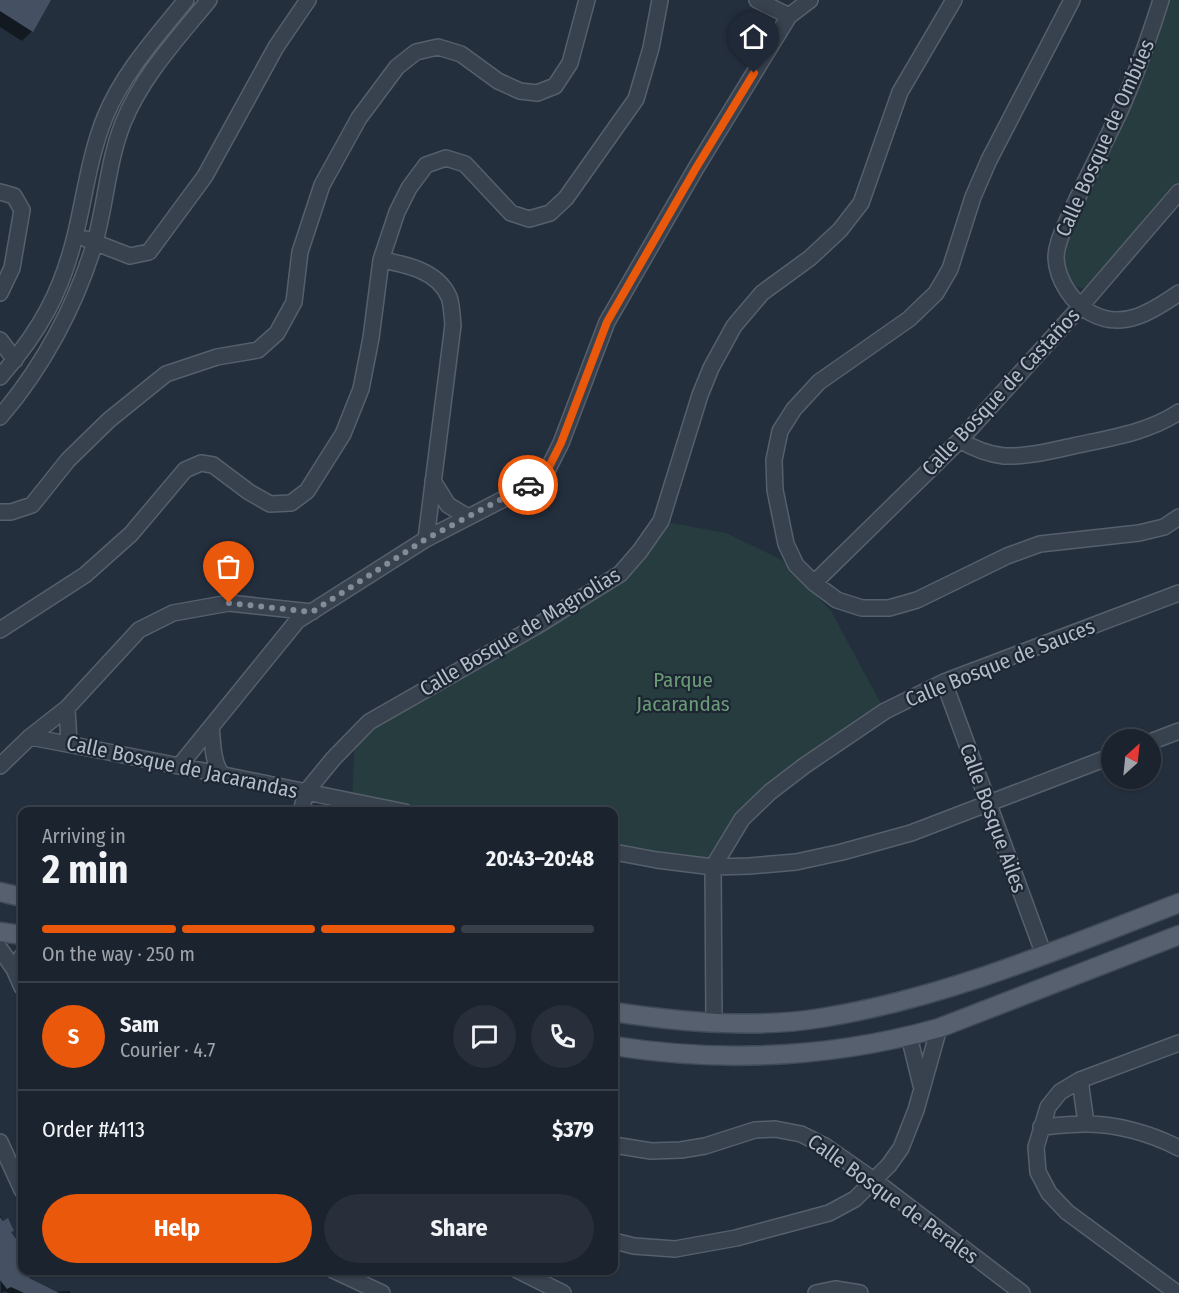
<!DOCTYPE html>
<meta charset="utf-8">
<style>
body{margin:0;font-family:"Fira Sans Condensed",sans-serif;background:#282f3a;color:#f1f3f6;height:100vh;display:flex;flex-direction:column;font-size:22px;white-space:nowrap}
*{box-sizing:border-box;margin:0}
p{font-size:20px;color:#a0a4aa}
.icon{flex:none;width:33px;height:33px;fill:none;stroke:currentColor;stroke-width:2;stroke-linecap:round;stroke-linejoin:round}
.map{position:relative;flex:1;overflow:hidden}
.drawer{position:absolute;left:18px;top:807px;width:600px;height:468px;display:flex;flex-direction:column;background:#1b232e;border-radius:12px;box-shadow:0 2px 4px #0004,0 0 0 2px #39404a}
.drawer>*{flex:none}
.needle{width:39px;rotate:27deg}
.tools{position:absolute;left:1101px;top:729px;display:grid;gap:12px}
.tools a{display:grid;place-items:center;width:60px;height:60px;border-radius:50%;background:#1b232e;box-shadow:0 2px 4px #0004,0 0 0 2px #39404a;font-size:30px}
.pin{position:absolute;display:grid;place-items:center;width:51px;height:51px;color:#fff;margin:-62px -26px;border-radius:50% 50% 50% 0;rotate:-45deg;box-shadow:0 0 6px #0007}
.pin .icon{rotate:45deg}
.courier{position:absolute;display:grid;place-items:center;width:60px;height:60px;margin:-30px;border:4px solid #ea580c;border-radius:50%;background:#fff;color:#222;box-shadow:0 2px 8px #0007}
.head em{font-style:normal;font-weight:700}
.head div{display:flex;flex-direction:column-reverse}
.head{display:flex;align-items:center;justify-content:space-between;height:102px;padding:0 24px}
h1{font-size:39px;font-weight:700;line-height:45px}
.bar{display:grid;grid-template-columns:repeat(4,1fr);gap:9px 6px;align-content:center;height:72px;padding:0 24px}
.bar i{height:8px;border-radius:4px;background:#39404a}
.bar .current{background:#ea580c}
.bar p{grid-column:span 4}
.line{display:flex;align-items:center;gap:15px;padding:0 24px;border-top:2px solid #39404a}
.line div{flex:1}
.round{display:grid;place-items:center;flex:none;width:63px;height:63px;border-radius:32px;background:#282f3a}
.cta{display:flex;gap:12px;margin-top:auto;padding:12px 24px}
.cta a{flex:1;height:69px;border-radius:36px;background:#ea580c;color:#fff;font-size:24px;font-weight:700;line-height:69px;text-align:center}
.cta a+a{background:#282f3a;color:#f1f3f6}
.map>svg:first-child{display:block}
.green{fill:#263c3f}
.shadow{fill:#0007}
.building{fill:#455162}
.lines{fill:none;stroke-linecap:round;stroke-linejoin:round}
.minor-casing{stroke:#565f6c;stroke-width:18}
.major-casing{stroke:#414a57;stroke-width:21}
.minor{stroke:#38414e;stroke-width:15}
.major{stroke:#56606e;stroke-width:18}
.done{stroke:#828b98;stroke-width:6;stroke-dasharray:0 10.8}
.route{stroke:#ea580c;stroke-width:8}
.labels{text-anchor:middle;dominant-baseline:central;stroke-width:4.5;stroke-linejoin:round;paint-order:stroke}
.street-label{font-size:21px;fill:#b4bcc9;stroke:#1d2633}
.park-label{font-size:21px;fill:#6b9a76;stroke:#1d2633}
</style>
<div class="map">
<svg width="1179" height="1293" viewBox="0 0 1179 1293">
<rect width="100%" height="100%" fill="#242f3e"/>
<path class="green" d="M1165 0H1179V184L1090 289C1066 289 1061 268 1061 249Z
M661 521 726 533 782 560 831 611 885 711 766 796 713 867 614 852V812H405L352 801 355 736 620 574Z"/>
<path class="shadow" d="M0 0H49L32 31 22 41 0 27Z
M0 1215 10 1233 16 1252 22 1256V1270L27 1278 53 1292 70 1291V1293H8L5 1291 1 1293Z"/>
<path class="building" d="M0 0H51L33 32 0 11Z
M0 1217 3 1221 8 1218 14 1231 11 1232 22 1247V1270H30L29 1278 59 1293H24L11 1287 7 1289 0 1280Z"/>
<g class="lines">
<defs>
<path id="minor" d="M757 0 789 16
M1072 0 989 160 973 197 950 269 936 293 909 319 819 382 794 409 780 431 774 460 775 490 786 544 796 565 814 583 837 600 862 608H889L917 600 1007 556 1040 544 1139 533 1164 527 1179 517
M1161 0C1149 38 1136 75 1120 111 1103 147 1084 182 1068 219 1063 231 1056 244 1056 258 1057 279 1072 303 1091 313 1123 331 1153 311 1179 293
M0 192 14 196 22 210 12 268 0 293
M86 239 130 256 149 252 205 176 276 47 308 0
M381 260C406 264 438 271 449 297 452 305 452 317 453 325L426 539
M0 340 15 360
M0 377C40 331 62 292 76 232 85 194 90 154 105 117 123 73 156 37 186 0
M0 417C43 367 76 305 95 242 106 202 108 161 123 123 142 76 178 38 209 0
M960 440C974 449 988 454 1004 456 1027 457 1051 451 1073 446 1109 438 1147 433 1179 412
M433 481 448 505 468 517
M0 512H11L32 505 68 460 109 420 166 374 217 357 258 350 277 333 294 302 300 252 322 185 359 118 397 67 416 52 438 47 461 54 498 81 520 91 537 93 555 86 570 63 587 0
M814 583 960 440 1081 306 1179 192
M0 630 85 575 131 534 185 470 201 463 213 465 249 492 270 504 291 503 307 491 343 434 361 389 371 338 381 260 397 212 409 188 426 165 446 158 465 164 511 213 529 219 550 213 566 198 636 99 651 48 660 0
M944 682 1044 955
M67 708 69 744
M211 727C213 741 212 761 221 773
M30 737C155 760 280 787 405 812
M1150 742 1179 731
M181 764 297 621 426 539 525 488 549 467 561 443 607 322 696 168 789 16 810 0
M0 766 30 737 67 708 139 630 173 613 229 603 312 612
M301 812 306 792 333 759 369 722 535 627 620 574 640 551 661 521 700 395 711 368 734 326 762 293 810 258 840 230 861 203 900 92 954 0
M614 852 657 860 713 867 749 866 796 862 842 852 911 833 1112 756
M0 949 14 969 22 987
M14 969 22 956
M714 1022 713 867 742 819 770 792 804 766 885 711 944 682 1179 593
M909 1036 921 1085
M1080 1080 1086 1123
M1041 1127C1055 1126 1070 1124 1084 1124 1115 1123 1152 1134 1179 1148
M0 1142 22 1190
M614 1145 651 1151 681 1150 705 1146 755 1130 775 1129 801 1134 825 1146 875 1181 1022 1293
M614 1241 634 1246 675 1249 736 1238 829 1213 855 1199 889 1165 901 1148 916 1110 939 1028
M333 1270 382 1293
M517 1270 563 1293
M816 1293 835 1289 860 1293
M1177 1293 1067 1212 1049 1193 1038 1172 1036 1147 1048 1107 1060 1092 1080 1080 1179 1043"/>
<path id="major" d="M0 892 22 897
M0 932 22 935
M614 1012C681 1022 753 1029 821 1018 946 998 1062 948 1179 903
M614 1046C723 1063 832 1058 939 1028L1179 935"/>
</defs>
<use href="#minor" class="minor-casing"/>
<use href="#major" class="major-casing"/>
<use href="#minor" class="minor"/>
<use href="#major" class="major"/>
</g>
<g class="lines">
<path class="done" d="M229 603 312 612 426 539 528 485"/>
<path class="route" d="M528 485 549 467 561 443 607 322 696 168 754 73"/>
</g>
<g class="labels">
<g class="street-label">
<text transform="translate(1105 138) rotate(-66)">Calle Bosque de Ombúes</text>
<text transform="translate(1001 392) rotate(-47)">Calle Bosque de Castaños</text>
<text transform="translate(520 632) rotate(-31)">Calle Bosque de Magnolias</text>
<text transform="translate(1000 663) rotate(-22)">Calle Bosque de Sauces</text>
<text transform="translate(182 767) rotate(12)">Calle Bosque de Jacarandas</text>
<text transform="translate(993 818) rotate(70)">Calle Bosque Ailes</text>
<text transform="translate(893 1199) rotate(36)">Calle Bosque de Perales</text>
</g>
<g class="park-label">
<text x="683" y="680">Parque<tspan x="683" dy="24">Jacarandas</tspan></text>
</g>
</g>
</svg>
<div class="tools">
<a><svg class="needle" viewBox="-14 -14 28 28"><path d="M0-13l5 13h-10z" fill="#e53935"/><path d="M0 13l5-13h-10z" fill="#a0a4aa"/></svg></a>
</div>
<div class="pin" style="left:229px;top:603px;background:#ea580c"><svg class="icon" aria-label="bag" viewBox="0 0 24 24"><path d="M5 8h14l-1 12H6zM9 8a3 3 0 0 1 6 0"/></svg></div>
<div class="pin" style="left:754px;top:73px;background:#1f2937"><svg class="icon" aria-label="home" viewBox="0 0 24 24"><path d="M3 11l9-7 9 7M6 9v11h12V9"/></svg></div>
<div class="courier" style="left:528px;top:485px"><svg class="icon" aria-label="car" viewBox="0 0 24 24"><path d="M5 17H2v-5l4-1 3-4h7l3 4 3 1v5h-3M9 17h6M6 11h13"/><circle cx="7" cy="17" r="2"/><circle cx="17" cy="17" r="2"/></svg></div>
<section class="drawer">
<div class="head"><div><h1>2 min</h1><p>Arriving in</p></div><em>20:43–20:48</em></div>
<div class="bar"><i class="current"></i><i class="current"></i><i class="current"></i><i></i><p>On the way · 250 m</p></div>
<div class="line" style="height:108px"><b class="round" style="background:#ea580c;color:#fff">S</b><div><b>Sam</b><p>Courier · 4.7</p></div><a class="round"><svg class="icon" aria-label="chat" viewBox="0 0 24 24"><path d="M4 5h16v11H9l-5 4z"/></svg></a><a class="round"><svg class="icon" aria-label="phone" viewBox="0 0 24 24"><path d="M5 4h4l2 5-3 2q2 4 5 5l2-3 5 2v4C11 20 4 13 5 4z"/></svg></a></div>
<div class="line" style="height:78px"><div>Order #4113</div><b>$379</b></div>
<div class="cta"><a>Help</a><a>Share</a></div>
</section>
</div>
